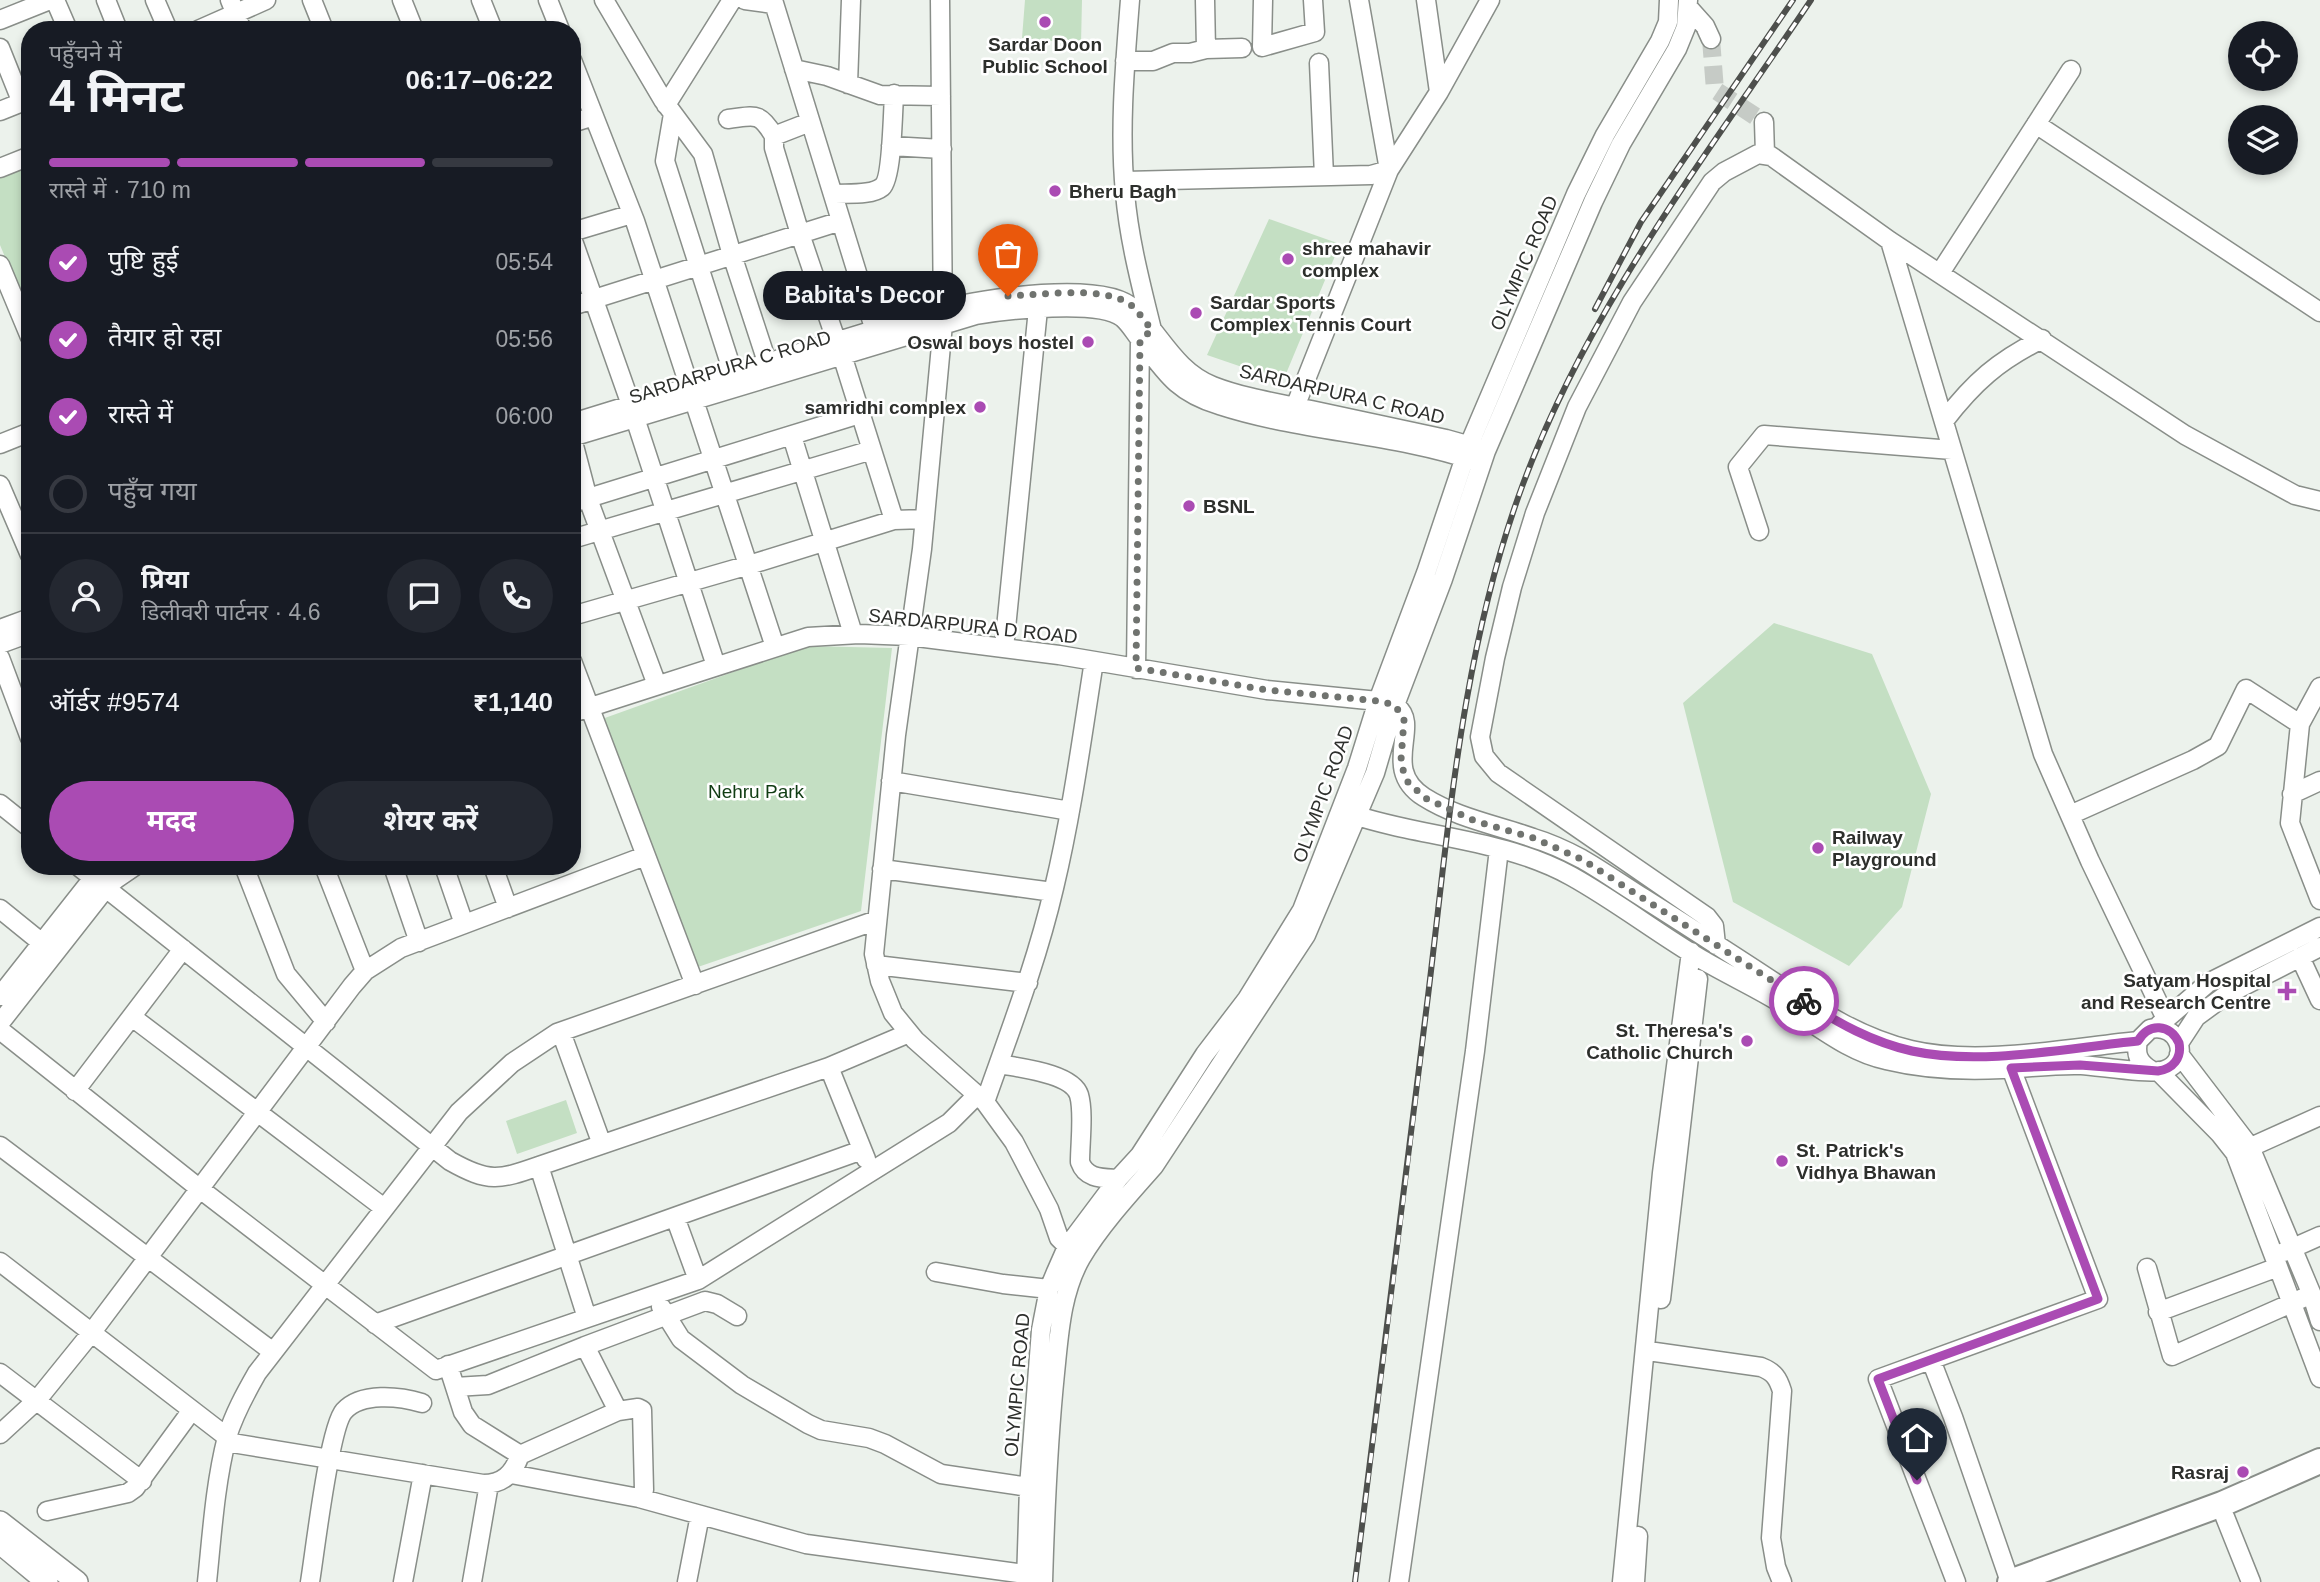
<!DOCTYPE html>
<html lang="hi">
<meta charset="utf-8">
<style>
body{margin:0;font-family:Arial,"Noto Sans Devanagari",sans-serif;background:#242831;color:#f1f3f6;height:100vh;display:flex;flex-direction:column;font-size:26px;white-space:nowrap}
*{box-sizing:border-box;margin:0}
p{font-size:23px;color:#9ea1a6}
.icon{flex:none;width:38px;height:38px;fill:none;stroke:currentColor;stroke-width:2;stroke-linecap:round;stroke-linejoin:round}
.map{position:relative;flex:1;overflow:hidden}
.sheet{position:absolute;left:21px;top:21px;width:560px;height:854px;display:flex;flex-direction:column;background:#171b24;border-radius:28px;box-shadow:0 4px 10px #0003}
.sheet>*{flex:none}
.controls{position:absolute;left:2228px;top:21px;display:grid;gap:14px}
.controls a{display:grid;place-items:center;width:70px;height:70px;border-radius:50%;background:#171b24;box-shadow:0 4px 10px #0003;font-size:35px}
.pin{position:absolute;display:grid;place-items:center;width:60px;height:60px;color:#fff;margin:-72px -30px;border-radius:50% 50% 50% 0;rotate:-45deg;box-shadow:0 0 7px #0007}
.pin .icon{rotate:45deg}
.courier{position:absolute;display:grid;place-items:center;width:70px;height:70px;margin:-35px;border:5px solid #aa4bb3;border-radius:50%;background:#fff;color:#222;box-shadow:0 2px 9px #0007}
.bubble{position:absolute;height:49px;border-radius:24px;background:#171b24;box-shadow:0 4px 10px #0003;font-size:23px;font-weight:700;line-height:49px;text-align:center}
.overview em{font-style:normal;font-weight:700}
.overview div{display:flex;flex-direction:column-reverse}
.overview{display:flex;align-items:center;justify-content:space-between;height:119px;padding:0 28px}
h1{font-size:46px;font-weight:700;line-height:52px}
.bar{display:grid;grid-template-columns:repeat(4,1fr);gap:10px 7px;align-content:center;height:84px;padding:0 28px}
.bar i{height:9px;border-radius:5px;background:#363941}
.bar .current{background:#aa4bb3}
.bar p{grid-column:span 4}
.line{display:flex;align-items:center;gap:18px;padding:0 28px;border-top:2px solid #363941}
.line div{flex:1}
.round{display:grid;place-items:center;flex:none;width:74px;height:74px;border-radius:37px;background:#242831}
ol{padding:0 28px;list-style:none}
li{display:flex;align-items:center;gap:21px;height:77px}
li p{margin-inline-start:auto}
li .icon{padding:7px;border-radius:50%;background:#aa4bb3;color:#fff;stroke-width:4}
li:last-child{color:#9ea1a6}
li i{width:38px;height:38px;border:4px solid #363941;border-radius:50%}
.cta{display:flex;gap:14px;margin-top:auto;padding:14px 28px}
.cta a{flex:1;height:80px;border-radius:42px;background:#aa4bb3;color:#fff;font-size:28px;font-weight:700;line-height:80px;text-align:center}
.cta a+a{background:#242831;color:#f1f3f6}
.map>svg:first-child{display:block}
.green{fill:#c4dfc3}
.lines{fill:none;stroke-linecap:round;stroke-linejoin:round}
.minor-tunnel{stroke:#c6cbc6;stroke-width:18;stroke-dasharray:18 9;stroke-linecap:butt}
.minor-casing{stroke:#898e89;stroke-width:21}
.major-casing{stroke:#898e89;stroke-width:24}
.highway-casing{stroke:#898e89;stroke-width:28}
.minor{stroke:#fff;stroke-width:18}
.major{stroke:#fff;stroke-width:21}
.highway{stroke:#fff;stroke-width:24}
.rail-casing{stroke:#4e504d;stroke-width:6}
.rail{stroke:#fff;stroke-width:3.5;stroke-dasharray:10;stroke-linecap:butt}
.done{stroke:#70736f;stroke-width:7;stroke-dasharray:0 12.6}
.route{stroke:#aa4bb3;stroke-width:9}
.poi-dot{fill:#aa4bb3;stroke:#fff;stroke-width:2.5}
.labels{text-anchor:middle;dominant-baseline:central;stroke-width:5;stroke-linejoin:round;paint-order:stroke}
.poi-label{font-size:19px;font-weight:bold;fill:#2d2f2c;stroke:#fff;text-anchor:start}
.street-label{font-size:19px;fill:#2d2f2c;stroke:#fff}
.park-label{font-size:19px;fill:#103c13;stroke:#fff}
</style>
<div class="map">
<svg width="2320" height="1582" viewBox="0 0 2320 1582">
<rect width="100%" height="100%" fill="#ecf2ec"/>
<path class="green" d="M1025 0H1082L1081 44 1022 38Z
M30 151V317L0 245V163Z
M1269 219 1340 244 1283 381 1207 355Z
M1774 623 1872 654 1931 794 1902 907 1849 966 1733 902 1683 703Z
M806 646 892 648 861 911 695 968 602 719Z
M566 1100 577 1133 517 1154 506 1121Z"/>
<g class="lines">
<path class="minor-tunnel" d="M1711 39 1715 90 1764 122"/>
<defs>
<path id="minor" d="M55 0 68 30
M106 0 118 30
M155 0 168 30
M230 0 242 30
M312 0 324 30
M402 0 414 30
M481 0 493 30
M548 0 560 30
M604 0 663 100 703 154 732 255 767 362
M745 0 773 4
M773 0 875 331
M940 0 943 324 922 549 896 735 874 954 880 981 893 1013 915 1040 985 1102 1014 1142 1049 1209 1059 1238 1075 1254
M1130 0C1125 64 1119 129 1125 193 1129 240 1141 285 1152 330L1140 339 1136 669
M1263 0 1262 47 1315 32 1313 0
M1359 0 1389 170 1439 92 1426 0
M1688 7 1705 26 1711 39
M0 20 50 0
M198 30 266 0
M0 48 22 103
M1206 49 1242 48
M572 60 635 221 775 647
M1125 61H1153L1173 53H1190L1206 49 1205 0
M1319 63 1324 176
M794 69 827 76 880 95 941 96
M848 84 851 0
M1439 92 1490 0
M666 105 732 0
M0 111 30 99
M673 114 665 161 733 373
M728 119C755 116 759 111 774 136
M810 122 774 136V148L800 234 837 343
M1764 122 1765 154
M572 123 594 116
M2036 124 2320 312
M891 146 942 149
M0 168 30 156
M1125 181 1371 175 1389 170
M833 194C847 193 871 196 882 187 892 179 893 110 894 94
M572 232 632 214
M572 238 631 405
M1890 241 2043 754 2090 861 2166 1019
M0 265 30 337
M1940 273 2071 70
M572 306 841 221
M842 355 894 520
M1295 407 1389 170
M635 418 716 666
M1944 421C1974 382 1998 361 2042 339
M572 423 942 309C981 299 1105 279 1134 309 1161 335 1175 371 1213 386 1244 398 1278 403 1311 410 1356 420 1401 429 1446 439L1478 448
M792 436 853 634
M572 437 976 315C1005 310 1100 299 1123 318 1131 325 1136 335 1143 343 1167 375 1179 393 1219 405 1302 432 1392 433 1475 461
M572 438 588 499 657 685
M0 444 30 432
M0 485 30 555
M572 503 860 414
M1759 531 1738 467 1764 435 1952 450
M572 539 872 450
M572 616 749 565 894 520 925 519
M0 629 30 618
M0 644 30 633
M1004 648 1038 309
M0 658 30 738
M572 661 695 985
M2320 687 2300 724 2290 823 2320 900
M572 713 808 637 859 634 909 636 1059 655 1267 690 1378 701C1384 702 1392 703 1397 707 1421 726 1380 769 1424 797 1457 818 1497 825 1533 838 1550 843 1567 851 1582 859 1603 871 1624 886 1645 899 1688 926 1731 954 1774 982 1818 1010 1860 1038 1911 1050 1978 1066 2069 1048 2138 1041
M891 781 1070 811
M2292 794 2320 781
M0 804 30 828
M1348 813C1421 838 1502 838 1571 876 1616 901 1657 933 1701 959 1728 975 1757 988 1784 1005 1817 1025 1848 1052 1886 1060 1923 1069 1964 1071 2002 1069 2028 1068 2055 1064 2081 1065 2099 1066 2151 1075 2165 1070 2192 1060 2179 1022 2150 1029L2138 1041C2135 1055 2139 1063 2151 1070
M2070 815 2193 760 2218 746 2246 689 2300 724
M78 866 450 1161C489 1183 499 1180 539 1166L829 1067 909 1033
M244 866 286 974 326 1022
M324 866 365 971
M393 866 419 942
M444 866 464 924
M493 866 508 908
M882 869 1053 892
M0 909 42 943
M1716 945 1714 926 1707 917 1498 773 1484 756 1480 737 1495 658 1512 587 1535 513 1577 407 1632 302 1712 182 1724 172 1758 154 1771 156 1890 241 2185 435 2295 495 2320 501
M2300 957 2320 1000
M876 965 1028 983
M0 996 93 878 105 866
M132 1017 384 1208
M0 1023 106 888 116 879 135 866
M2159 1025 2208 983 2320 927
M0 1030 200 1189 436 1370 698 1280 949 1123 977 1095
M561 1032 600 1139
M2179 1043 2196 1017 2226 995 2320 947
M2179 1054 2250 1147 2312 1295 2320 1321
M999 1064C1019 1068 1072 1073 1079 1095 1084 1112 1080 1143 1080 1162 1086 1179 1102 1178 1118 1179
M829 1067 866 1159
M2158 1071 2220 1134 2235 1153 2320 1378
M75 1091 183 949
M985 1102C1010 1031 1037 961 1054 888 1072 813 1082 737 1094 661
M0 1146 273 1352
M2242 1151 2320 1116
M539 1166 587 1318
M675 1217 698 1280
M2284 1252 2320 1236
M0 1262 227 1437
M2147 1268 2172 1356 2303 1298
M936 1272 1003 1284 1049 1289
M1661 1299 1698 979
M661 1307 681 1339 742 1385 808 1424 821 1430 869 1438 885 1444 941 1474 1029 1487
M2158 1312 2278 1267
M375 1324 862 1150
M1655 1352 1761 1367C1774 1372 1778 1378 1782 1391L1771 1538 1776 1567 1782 1582
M1931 1360 1953 1417 2010 1582
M448 1365 463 1412 472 1425 520 1455 618 1411 585 1346 705 1301 717 1304 737 1316
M0 1373 142 1481
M455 1387 488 1385 585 1346
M0 1434 37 1400 92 1332 352 986 365 971 401 948 645 856
M226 1442 483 1484C503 1484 513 1474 520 1455
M511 1474 639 1498 644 1490 642 1410 638 1408 618 1411
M639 1498 806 1544 1025 1574
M47 1511 128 1493 135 1488 192 1410
M2225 1517 2251 1582
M207 1582C212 1534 215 1484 227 1437 234 1414 245 1394 257 1373L459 1112 512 1063 557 1033 877 920
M310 1582C315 1552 329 1428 344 1411 361 1392 399 1396 422 1403
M403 1582 423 1474
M472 1582 489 1484
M687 1582 700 1515
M1026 1582 1029 1487 1041 1330 1049 1289 1056 1272 1067 1247 1118 1179 1140 1155 1205 1054 1247 999 1302 910 1357 768 1378 701 1426 573 1469 445 1576 194 1605 135 1660 41 1668 22 1669 0
M1043 1582C1045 1512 1048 1442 1055 1373 1059 1335 1061 1293 1081 1258 1099 1227 1130 1193 1154 1166L1306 935 1375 773 1395 705 1443 579 1486 451 1593 202 1621 144 1677 49 1686 27 1688 0
M1399 1582 1475 1051 1499 849
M1622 1582 1662 1173 1691 952
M1635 1582 1638 1536
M1956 1582 1878 1379 2098 1299 2011 1068"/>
<path id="major" d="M0 1522 77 1582
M0 1543 47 1582"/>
<path id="highway" d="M2010 1582 2222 1504 2320 1461"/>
</defs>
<use href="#minor" class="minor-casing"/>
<use href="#major" class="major-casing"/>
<use href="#highway" class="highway-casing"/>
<use href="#minor" class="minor"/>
<use href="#major" class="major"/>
<use href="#highway" class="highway"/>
<defs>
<path id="rail" d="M1595 309 1641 222 1793 0
M1355 1582C1380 1387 1405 1192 1428 996 1449 824 1462 648 1523 484 1589 306 1707 155 1811 0"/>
</defs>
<use href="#rail" class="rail-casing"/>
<use href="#rail" class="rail"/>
</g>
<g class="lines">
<path class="done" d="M1008 296C1041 295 1104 285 1131 305 1139 312 1145 322 1152 330L1140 340 1136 668 1267 690 1378 701 1395 705 1404 720 1401 760 1404 774 1408 782 1425 798 1475 821 1534 838 1583 860 1804 1001"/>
<path class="route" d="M1804 1001C1838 1023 1872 1042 1912 1051 1982 1066 2067 1048 2138 1041 2149 1022 2170 1024 2179 1043 2182 1058 2173 1069 2158 1071L2080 1065 2011 1068 2098 1299 1878 1379 1917 1480"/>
</g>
<g class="poi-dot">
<circle cx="1045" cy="22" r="7"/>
<circle cx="1055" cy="191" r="7"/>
<circle cx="1288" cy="259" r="7"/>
<circle cx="1196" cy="313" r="7"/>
<circle cx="1088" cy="342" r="7"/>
<circle cx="980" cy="407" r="7"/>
<circle cx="1189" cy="506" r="7"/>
<circle cx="1818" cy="848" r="7"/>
<path d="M2283.5 980.5h7v7h7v7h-7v7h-7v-7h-7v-7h7z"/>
<circle cx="1747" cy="1041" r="7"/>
<circle cx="1782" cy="1161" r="7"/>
<circle cx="2243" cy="1472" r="7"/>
</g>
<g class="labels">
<g class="poi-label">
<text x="1045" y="44" text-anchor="middle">Sardar Doon<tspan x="1045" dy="22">Public School</tspan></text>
<text x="1069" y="191">Bheru Bagh</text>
<text x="1302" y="248">shree mahavir<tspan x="1302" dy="22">complex</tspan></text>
<text x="1210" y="302">Sardar Sports<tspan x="1210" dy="22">Complex Tennis Court</tspan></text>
<text x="1074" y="342" text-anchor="end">Oswal boys hostel</text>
<text x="966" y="407" text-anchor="end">samridhi complex</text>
<text x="1203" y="506">BSNL</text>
<text x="1832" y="837">Railway<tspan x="1832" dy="22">Playground</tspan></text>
<text x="2271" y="980" text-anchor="end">Satyam Hospital<tspan x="2271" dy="22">and Research Centre</tspan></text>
<text x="1733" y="1030" text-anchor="end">St. Theresa's<tspan x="1733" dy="22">Catholic Church</tspan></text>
<text x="1796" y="1150">St. Patrick's<tspan x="1796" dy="22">Vidhya Bhawan</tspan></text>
<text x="2229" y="1472" text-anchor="end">Rasraj</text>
</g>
<g class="street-label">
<text transform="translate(1524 263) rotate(-67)">OLYMPIC ROAD</text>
<text transform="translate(730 367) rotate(-17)">SARDARPURA C ROAD</text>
<text transform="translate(1342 394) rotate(13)">SARDARPURA C ROAD</text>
<text transform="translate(973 626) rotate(6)">SARDARPURA D ROAD</text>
<text transform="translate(1323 794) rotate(-70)">OLYMPIC ROAD</text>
<text transform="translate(1017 1385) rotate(-85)">OLYMPIC ROAD</text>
</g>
<g class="park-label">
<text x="756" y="791">Nehru Park</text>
</g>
</g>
</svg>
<div class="controls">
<a><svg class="icon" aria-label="locate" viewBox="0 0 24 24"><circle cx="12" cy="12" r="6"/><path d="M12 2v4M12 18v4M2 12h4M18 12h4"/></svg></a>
<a><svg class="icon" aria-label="layers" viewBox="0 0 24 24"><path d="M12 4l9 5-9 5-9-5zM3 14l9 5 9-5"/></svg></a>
</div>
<div class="pin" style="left:1008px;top:296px;background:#ea580c"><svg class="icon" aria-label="bag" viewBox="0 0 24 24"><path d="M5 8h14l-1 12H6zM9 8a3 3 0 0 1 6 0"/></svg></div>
<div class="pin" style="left:1917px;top:1480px;background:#1f2937"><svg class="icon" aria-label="home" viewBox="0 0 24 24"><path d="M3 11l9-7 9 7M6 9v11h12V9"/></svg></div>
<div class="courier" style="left:1804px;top:1001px"><svg class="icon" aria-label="bike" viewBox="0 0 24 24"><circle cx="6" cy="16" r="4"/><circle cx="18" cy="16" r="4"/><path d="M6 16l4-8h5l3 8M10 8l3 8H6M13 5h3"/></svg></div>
<div class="bubble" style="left:763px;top:271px;width:203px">Babita's Decor</div>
<section class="sheet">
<div class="overview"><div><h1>4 मिनट</h1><p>पहुँचने में</p></div><em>06:17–06:22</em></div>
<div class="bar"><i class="current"></i><i class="current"></i><i class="current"></i><i></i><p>रास्ते में · 710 m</p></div>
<ol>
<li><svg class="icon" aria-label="check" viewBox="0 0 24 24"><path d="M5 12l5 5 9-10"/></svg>पुष्टि हुई<p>05:54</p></li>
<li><svg class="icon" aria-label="check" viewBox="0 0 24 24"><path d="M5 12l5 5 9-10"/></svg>तैयार हो रहा<p>05:56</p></li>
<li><svg class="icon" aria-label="check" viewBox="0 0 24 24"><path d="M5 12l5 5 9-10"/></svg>रास्ते में<p>06:00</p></li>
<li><i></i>पहुँच गया</li>
</ol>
<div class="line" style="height:126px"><a class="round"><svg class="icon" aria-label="person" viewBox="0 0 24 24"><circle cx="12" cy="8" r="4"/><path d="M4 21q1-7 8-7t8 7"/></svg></a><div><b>प्रिया</b><p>डिलीवरी पार्टनर · 4.6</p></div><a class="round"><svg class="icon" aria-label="chat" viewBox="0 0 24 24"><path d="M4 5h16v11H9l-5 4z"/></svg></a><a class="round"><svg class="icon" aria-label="phone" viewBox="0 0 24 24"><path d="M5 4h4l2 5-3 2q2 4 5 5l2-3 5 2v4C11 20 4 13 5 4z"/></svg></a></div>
<div class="line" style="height:91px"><div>ऑर्डर #9574</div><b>₹1,140</b></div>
<div class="cta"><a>मदद</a><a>शेयर करें</a></div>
</section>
</div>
